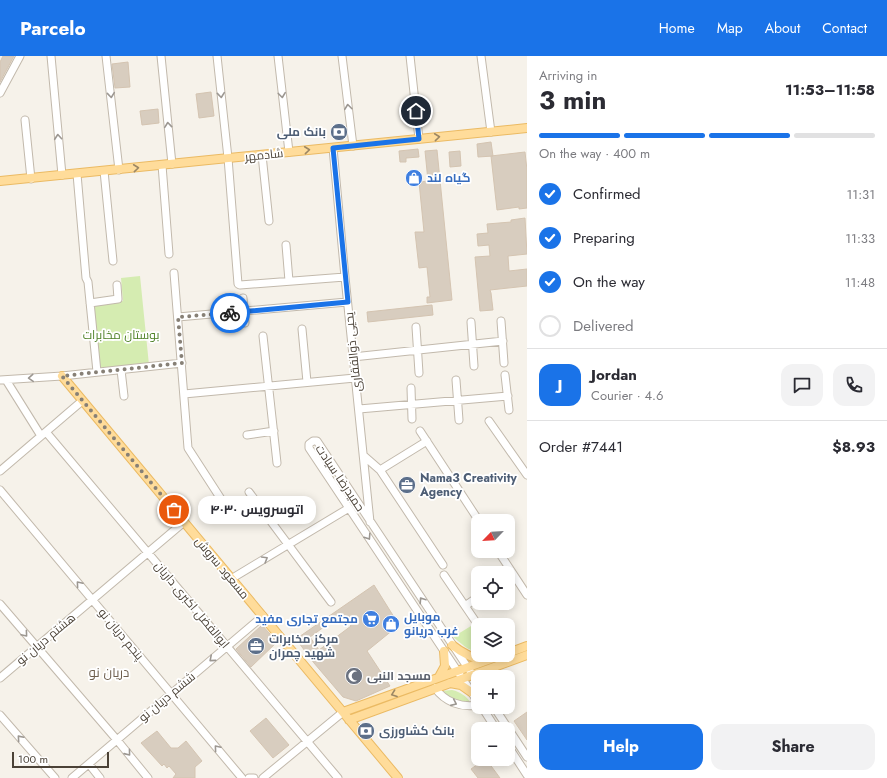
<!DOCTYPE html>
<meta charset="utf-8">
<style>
body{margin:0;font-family:Jost,Cairo,sans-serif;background:#f2f2f3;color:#2b2b33;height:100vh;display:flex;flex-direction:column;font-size:15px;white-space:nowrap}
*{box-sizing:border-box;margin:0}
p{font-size:13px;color:#7c7c81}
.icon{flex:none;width:22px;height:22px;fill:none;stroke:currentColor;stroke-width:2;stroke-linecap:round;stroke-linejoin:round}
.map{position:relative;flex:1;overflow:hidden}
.sheet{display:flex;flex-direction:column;background:#fff;width:360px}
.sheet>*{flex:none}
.needle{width:26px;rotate:245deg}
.controls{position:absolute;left:471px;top:458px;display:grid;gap:8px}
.controls a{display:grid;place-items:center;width:44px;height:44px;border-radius:8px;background:#fff;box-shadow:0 2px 10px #0003;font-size:20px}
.scale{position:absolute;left:12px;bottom:10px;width:97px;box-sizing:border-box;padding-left:4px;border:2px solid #4b4237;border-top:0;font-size:11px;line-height:14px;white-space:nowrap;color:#4b4237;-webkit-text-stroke:3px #fff;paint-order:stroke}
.pin{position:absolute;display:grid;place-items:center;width:34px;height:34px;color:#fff;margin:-17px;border:2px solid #fff;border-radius:50%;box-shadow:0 1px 4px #0007}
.courier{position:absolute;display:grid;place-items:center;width:40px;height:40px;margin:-20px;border:3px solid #1a73e8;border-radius:50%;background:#fff;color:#222;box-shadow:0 1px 5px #0007}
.bubble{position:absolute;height:28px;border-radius:12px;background:#fff;box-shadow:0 2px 10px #0003;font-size:13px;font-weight:700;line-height:28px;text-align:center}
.headline em{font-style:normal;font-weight:700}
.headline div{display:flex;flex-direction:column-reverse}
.headline{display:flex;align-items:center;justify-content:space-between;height:68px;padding:0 12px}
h1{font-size:26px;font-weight:700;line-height:30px}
.bar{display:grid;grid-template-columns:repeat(4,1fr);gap:6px 4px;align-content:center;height:48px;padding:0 12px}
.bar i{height:5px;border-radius:3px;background:#e1e1e2}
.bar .current{background:#1a73e8}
.bar p{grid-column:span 4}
.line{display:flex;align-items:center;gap:10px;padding:0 12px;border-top:1px solid #e1e1e2}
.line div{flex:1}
.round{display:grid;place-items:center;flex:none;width:42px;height:42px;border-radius:12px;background:#f2f2f3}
ol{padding:0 12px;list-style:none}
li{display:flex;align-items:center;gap:12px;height:44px}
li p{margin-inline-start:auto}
li .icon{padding:4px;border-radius:50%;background:#1a73e8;color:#fff;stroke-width:4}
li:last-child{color:#7c7c81}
li i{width:22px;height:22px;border:2px solid #e1e1e2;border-radius:50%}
.action{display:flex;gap:8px;margin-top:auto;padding:8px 12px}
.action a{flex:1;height:46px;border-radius:12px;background:#1a73e8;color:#fff;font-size:16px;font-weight:700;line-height:46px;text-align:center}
.action a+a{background:#f2f2f3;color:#2b2b33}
header{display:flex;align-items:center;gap:24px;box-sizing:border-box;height:56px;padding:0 20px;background:#1a73e8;color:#fff}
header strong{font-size:19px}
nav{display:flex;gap:22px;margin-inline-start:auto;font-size:14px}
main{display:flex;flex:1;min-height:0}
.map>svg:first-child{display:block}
.green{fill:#d5ecb1}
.building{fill:#d8cdbf;stroke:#d4c4b1;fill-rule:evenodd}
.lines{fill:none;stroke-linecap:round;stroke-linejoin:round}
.minor-casing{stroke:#c2b9ac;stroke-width:9}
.major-casing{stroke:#ebba63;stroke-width:10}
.minor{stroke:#fff;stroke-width:7}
.major{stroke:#ffdc9a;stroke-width:8}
.oneway{stroke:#9c9791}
.oneway2{stroke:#9c8764}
.done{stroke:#878076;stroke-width:4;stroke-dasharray:0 7.2}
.route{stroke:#1a73e8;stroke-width:5}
.labels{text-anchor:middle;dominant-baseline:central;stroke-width:3.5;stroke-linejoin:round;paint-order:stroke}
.service-label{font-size:12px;font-weight:bold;fill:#4e5e75;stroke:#fff;text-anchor:start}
.street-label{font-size:12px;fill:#4b4237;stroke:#fff}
.shop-label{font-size:12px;font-weight:bold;fill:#366cbe;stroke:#fff;text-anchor:start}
.park-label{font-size:12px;fill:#4e8126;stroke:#fff}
.worship-label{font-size:12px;font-weight:bold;fill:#5b616d;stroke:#fff;text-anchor:start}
.neighbourhood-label{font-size:13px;fill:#6e5f4e;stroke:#fff}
</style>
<header>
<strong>Parcelo</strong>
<nav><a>Home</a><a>Map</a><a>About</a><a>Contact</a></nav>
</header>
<main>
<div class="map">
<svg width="527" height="722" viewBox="0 0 527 722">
<rect width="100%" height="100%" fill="#f6f2ea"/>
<path class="green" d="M140 220 149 309 99 313 92 248 123 245 121 222Z
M471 570 478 580V596C468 595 461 587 453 581Z
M452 634C461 636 466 640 471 647 459 648 450 643 442 635Z"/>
<path class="building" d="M3 0H14L0 26V6Z
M128 6 130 31 115 32 112 8Z
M211 36 214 60 199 62 196 38Z
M158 53 159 67 142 69 140 55Z
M491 86 493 100 478 101 477 88Z
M418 93 419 101 406 102V106H400L399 95Z
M437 94 452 244 427 247V241H430L427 211 419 212 415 176H424L419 126 428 125 425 95Z
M460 95 461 110 450 111 449 96Z
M525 96 527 114V152L519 153V151L497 154 491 100Z
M525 162 527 198 508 200 509 215 527 213V230L490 234 491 237 493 254 480 255 475 201 490 200 489 189 478 190 477 178 488 177 487 168 511 166V164Z
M432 249 433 259 368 266 367 256Z
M374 529 399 569 367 595 390 630 356 645 343 641 314 607 296 583ZM342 558 351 570 319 594 310 581Z
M262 569 277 586 251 611 236 593Z
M527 656V684L514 665Z
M266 662 289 689 273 702 250 675Z
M157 675 171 692H178L186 685 202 705 195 711V722H173L176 718 169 710 167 712 164 708 162 710 141 687Z
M485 703H486L500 722H478L471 713Z"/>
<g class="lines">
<defs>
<path id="minor" d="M51 0 62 119
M106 0 119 114
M161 0 172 108
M217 0 228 102 238 228 240 229 345 221
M278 0 289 96
M342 0 353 90
M410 0 419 83
M481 0 491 76
M0 37 20 0
M25 64 31 123
M333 92 345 221 370 466
M262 99 269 165
M162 109 169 198
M104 115 113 205
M77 118 86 222 88 226 97 316
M286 189 289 225
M174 217 188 392 221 443
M243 242 245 267
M90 247 118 243 117 229
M178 261 347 246
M501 265 504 307
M471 266 474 310
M416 271 419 317
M302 273 307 326
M263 280 277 407
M353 301 503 285
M121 314 124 340
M505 319 509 354
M0 324 62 320 182 307
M6 324 41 380
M456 324 459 364
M411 332 412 363
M184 338 355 322
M359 353 508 340
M489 365 527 419
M420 375 479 465
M46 376 338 722
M247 379 274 375
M364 400 380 414 443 509
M380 414 427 385
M0 415 82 345
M0 434 242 722
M249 436 331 546
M498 495 527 539
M444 519 478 569
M231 523 349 452
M0 548 117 684 148 722
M465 550 478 541
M0 622 184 466
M478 627 317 385H313L309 388V392L478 646
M435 632C445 646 461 652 478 649
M482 651 496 673
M494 651 527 701
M0 659 55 722
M508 690 527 719
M89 708 100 722
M72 722 263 560
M249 722H254
M263 722 343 656"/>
<path id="major" d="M0 125 527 72
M62 320 398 722
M452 589C462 597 471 602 485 605
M508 597 527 590
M439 621 445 610 444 595
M450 627 461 629 471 636
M343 656 502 599
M349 664 527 599"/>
</defs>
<use href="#minor" class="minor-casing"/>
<use href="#major" class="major-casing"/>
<use href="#minor" class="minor"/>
<use href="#major" class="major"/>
</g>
<defs><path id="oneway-chevron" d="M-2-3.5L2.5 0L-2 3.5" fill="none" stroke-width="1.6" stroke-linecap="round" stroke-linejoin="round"/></defs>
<g class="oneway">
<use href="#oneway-chevron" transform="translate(111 39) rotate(84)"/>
<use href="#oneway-chevron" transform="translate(221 39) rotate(84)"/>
<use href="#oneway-chevron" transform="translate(282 39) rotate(83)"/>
<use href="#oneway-chevron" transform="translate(348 51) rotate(-97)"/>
<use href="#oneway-chevron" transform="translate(168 69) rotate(-96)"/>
<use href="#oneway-chevron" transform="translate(58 81) rotate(-95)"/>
<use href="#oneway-chevron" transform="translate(31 322) rotate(176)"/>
<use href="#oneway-chevron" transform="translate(368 481) rotate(57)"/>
<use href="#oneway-chevron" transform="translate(265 503) rotate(-31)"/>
<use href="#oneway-chevron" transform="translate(79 528) rotate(-130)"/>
<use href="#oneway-chevron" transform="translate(422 544) rotate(-124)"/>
<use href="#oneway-chevron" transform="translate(25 578) rotate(50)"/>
<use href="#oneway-chevron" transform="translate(212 603) rotate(139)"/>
<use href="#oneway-chevron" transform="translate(454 647) rotate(24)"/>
<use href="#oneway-chevron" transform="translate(20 682) rotate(-131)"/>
<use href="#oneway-chevron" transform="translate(217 692) rotate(-130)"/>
<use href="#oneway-chevron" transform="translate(128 697) rotate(51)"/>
</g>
<g class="oneway2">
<use href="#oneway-chevron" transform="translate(437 81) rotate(-6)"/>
<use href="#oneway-chevron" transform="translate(307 94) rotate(-6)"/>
<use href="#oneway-chevron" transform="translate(136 112) rotate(-6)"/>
<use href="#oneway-chevron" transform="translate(394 638) rotate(160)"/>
</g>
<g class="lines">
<path class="done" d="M174 454 62 320 182 307 178 261 230 257"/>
<path class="route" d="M230 257 348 246 333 92 419 83 416 55"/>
</g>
<defs>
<symbol id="bank-disc" viewBox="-11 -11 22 22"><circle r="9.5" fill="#5c6f8a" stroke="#fff"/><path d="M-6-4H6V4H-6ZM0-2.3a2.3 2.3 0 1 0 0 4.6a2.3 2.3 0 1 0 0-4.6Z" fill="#fff"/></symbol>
<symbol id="shop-disc" viewBox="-11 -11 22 22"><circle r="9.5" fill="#3f7fe0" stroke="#fff"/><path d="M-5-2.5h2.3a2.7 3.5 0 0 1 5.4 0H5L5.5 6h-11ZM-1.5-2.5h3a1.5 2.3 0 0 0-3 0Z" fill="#fff"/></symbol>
<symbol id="office-disc" viewBox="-11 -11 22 22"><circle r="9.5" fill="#5c6f8a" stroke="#fff"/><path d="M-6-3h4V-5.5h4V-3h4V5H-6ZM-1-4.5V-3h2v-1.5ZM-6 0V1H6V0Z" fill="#fff"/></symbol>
<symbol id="supermarket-disc" viewBox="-11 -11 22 22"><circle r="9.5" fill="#3f7fe0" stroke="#fff"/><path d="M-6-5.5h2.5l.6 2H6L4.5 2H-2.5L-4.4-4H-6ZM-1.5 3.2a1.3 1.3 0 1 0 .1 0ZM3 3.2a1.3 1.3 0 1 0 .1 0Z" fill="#fff"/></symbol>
<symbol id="mosque-disc" viewBox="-11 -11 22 22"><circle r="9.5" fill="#6b7280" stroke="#fff"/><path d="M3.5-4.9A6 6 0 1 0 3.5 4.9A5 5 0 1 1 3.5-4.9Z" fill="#fff"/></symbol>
</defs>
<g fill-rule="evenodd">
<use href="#bank-disc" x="329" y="66" width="20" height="20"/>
<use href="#shop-disc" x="404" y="112" width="20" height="20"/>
<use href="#office-disc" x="397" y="419" width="20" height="20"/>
<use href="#supermarket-disc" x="361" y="553" width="20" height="20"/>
<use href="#shop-disc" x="381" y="558" width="20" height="20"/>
<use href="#office-disc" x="246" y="580" width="20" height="20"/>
<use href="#mosque-disc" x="344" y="610" width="20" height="20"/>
<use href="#bank-disc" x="356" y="665" width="20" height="20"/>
</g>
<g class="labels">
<g class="service-label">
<text x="326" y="76" text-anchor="end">بانک ملی</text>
<text x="420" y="422">Nama3 Creativity<tspan x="420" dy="14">Agency</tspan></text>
<text x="269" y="583">مرکز مخابرات<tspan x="269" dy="14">شهید چمران</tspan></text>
<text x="379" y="675">بانک کشاورزی</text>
</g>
<g class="street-label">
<text transform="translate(264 99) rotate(-6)">شادمهر</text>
<text transform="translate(353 296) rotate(-96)">یحیی ذوالفقاری</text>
<text transform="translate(340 422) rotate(56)">حمیدرضا سیادت</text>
<text transform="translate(222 512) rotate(50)">مسعود سروش</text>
<text transform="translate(192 549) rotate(50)">ابوالفضل اکبری داریان</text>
<text transform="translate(121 578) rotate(50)">پنجم دریان‌ نو</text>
<text transform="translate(46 583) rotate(-40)">هشتم دریان‌ نو</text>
<text transform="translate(167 641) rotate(-40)">ششم دریان‌ نو</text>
</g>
<g class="shop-label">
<text x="427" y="122">گیاه لند</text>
<text x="404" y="561">موبایل<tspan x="404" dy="14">غرب دریانو</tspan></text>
<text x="358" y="563" text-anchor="end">مجتمع تجاری مفید</text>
</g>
<g class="park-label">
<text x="121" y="279">بوستان مخابرات</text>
</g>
<g class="worship-label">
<text x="367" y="620">مسجد النبی</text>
</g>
<g class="neighbourhood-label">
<text x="109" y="616">دریان نو</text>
</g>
</g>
</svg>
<div class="controls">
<a><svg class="needle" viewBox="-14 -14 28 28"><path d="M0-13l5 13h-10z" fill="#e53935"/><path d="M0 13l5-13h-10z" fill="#7c7c81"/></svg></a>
<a><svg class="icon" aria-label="locate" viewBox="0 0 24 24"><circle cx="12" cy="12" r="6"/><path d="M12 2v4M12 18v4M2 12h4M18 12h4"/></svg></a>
<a><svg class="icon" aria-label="layers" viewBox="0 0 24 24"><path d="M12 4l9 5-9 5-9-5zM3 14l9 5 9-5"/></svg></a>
<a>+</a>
<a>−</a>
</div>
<div class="scale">100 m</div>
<div class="pin" style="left:174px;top:454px;background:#ea580c"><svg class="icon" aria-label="bag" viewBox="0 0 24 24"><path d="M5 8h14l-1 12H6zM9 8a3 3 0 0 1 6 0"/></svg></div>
<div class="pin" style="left:416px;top:55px;background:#1f2937"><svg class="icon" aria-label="home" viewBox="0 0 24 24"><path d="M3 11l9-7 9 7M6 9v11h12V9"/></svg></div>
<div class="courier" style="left:230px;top:257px"><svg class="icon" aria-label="bike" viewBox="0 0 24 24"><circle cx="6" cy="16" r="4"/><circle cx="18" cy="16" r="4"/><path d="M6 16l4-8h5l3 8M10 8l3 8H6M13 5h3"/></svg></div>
<div class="bubble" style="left:198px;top:440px;width:118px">اتوسرویس ۴۰۳۰</div>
</div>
<section class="sheet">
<div class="headline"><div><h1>3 min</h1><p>Arriving in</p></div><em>11:53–11:58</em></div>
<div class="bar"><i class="current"></i><i class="current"></i><i class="current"></i><i></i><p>On the way · 400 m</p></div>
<ol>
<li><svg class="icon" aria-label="check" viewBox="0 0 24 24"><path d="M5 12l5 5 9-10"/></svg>Confirmed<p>11:31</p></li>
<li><svg class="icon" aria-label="check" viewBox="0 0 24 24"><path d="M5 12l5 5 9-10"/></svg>Preparing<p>11:33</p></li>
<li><svg class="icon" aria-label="check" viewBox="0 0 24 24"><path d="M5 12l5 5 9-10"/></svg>On the way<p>11:48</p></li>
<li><i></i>Delivered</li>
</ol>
<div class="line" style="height:72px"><b class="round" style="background:#1a73e8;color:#fff">J</b><div><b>Jordan</b><p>Courier · 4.6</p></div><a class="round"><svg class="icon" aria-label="chat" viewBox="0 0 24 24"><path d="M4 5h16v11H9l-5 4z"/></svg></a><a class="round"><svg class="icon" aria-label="phone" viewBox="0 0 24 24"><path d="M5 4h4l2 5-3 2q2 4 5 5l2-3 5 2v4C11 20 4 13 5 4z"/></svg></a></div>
<div class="line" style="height:52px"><div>Order #7441</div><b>$8.93</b></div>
<div class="action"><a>Help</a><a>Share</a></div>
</section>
</main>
